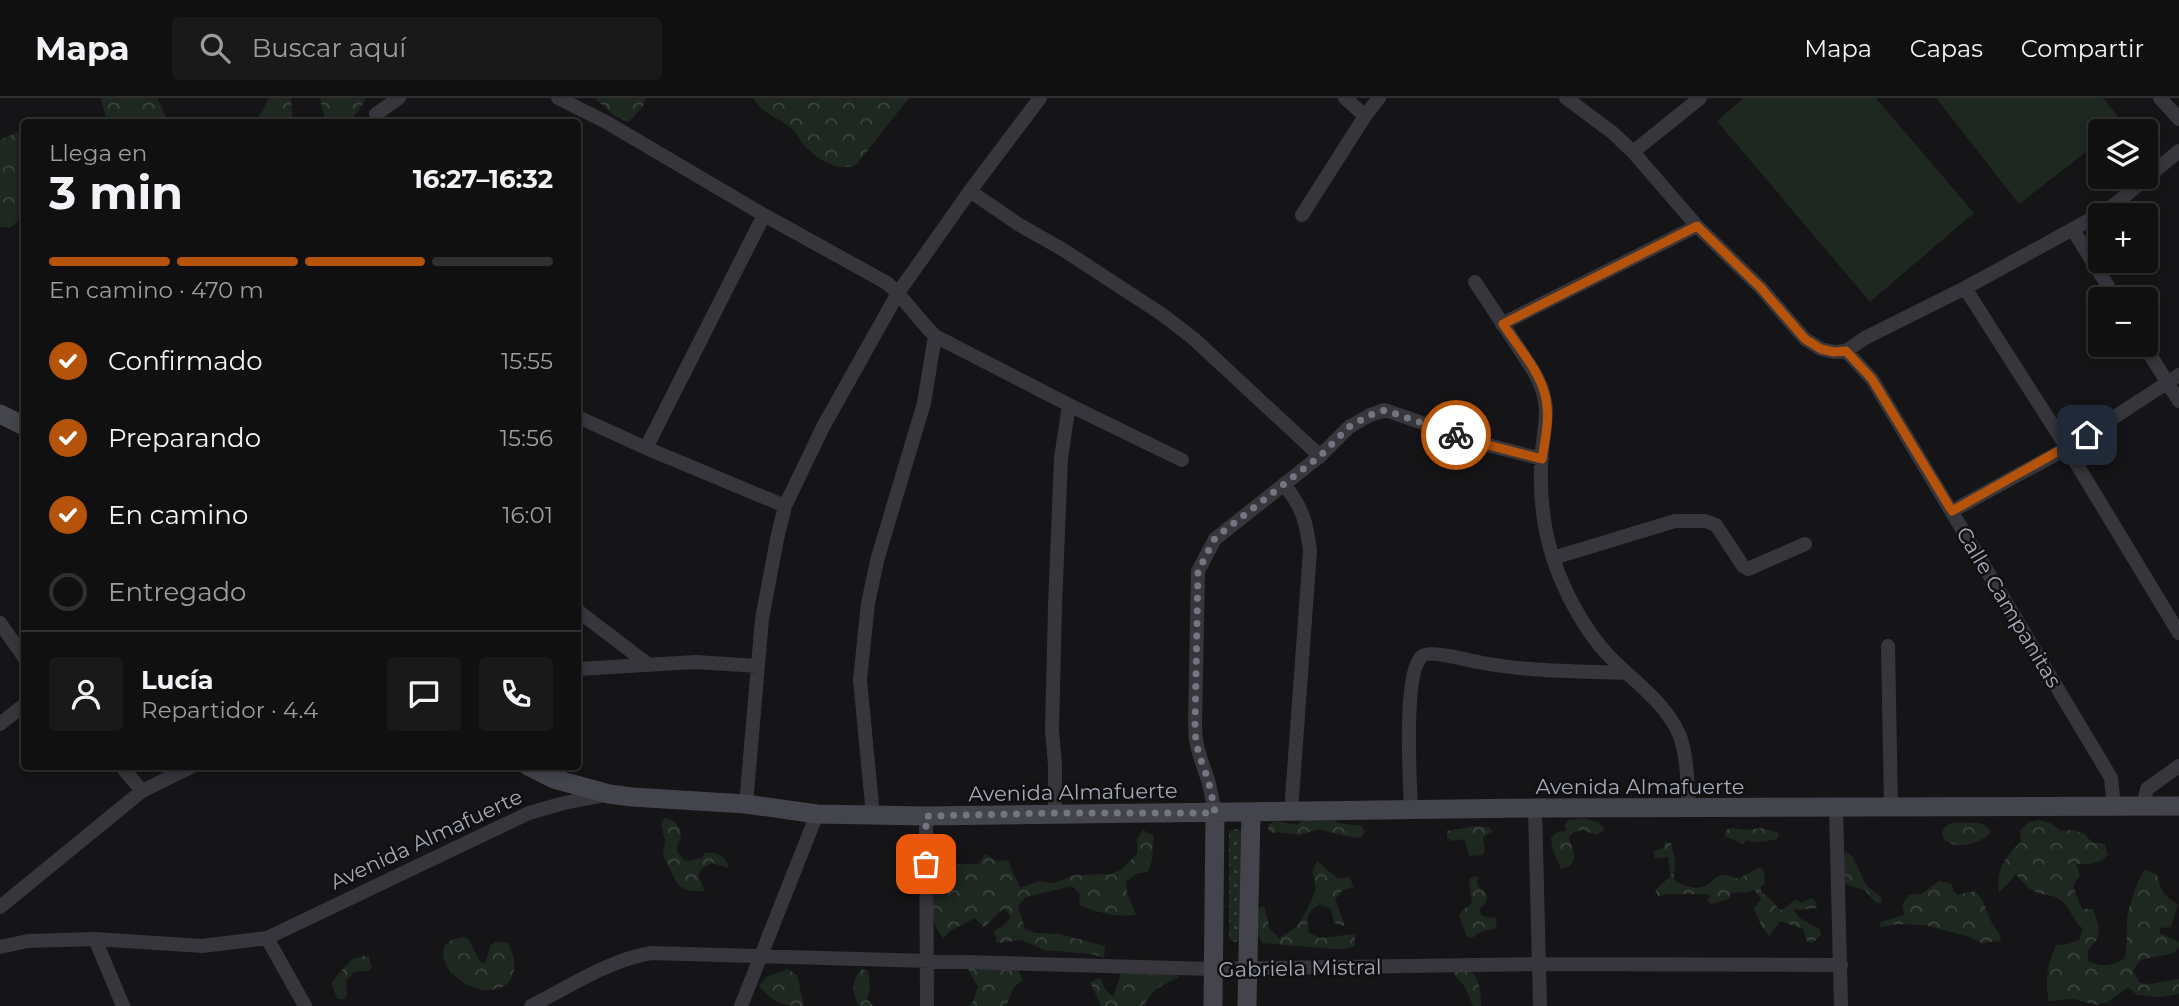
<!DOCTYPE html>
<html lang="es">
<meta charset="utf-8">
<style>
body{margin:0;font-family:Montserrat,sans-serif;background:#19191a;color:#f1f3f6;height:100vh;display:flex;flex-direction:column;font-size:26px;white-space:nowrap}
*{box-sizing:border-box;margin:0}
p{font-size:23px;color:#9c9d9f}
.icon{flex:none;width:38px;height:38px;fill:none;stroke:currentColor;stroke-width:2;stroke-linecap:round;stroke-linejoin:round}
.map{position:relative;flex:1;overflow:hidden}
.details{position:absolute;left:21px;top:21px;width:560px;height:651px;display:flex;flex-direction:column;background:#101011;border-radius:7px;box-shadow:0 4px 10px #0003,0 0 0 2px #303031}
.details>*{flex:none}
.tools{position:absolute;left:2088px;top:21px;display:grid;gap:14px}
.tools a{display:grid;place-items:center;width:70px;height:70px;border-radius:7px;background:#101011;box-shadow:0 4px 10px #0003,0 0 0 2px #303031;font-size:35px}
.pin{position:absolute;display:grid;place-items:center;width:60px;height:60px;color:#fff;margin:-30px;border-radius:14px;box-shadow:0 4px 10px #0006}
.courier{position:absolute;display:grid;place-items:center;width:70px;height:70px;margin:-35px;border:5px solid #b45309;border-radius:50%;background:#fff;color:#222;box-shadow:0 2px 9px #0007}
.summary em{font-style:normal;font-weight:700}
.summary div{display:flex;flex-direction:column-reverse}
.summary{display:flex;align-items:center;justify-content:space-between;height:119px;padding:0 28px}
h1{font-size:46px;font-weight:700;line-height:52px}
.bar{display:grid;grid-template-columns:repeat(4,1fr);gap:10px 7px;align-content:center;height:84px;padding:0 28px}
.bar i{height:9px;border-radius:5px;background:#303031}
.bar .active{background:#b45309}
.bar p{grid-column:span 4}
.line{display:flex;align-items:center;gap:18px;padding:0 28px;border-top:2px solid #303031}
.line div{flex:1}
.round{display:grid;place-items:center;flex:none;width:74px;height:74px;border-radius:7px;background:#19191a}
ol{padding:0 28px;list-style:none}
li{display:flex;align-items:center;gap:21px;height:77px}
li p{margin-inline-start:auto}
li .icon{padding:7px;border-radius:50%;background:#b45309;color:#fff;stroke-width:4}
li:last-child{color:#9c9d9f}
li i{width:38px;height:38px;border:4px solid #303031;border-radius:50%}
header{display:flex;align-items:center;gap:42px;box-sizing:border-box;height:98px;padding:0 35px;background:#101011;border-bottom:2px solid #303031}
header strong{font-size:33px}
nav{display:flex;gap:38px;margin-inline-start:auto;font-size:24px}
.search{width:490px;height:63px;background:#19191a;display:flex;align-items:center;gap:18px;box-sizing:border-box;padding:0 24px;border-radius:7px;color:#9c9d9f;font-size:26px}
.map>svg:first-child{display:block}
.grass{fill:url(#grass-dots)}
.forest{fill:url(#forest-crowns)}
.pitch{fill:#1f2721}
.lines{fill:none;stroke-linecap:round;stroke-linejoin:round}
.street{stroke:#36363c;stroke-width:14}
.secondary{stroke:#44454c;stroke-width:19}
.done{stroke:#737680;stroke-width:7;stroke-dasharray:0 12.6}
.route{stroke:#b45309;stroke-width:9}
.labels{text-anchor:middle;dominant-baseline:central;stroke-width:5;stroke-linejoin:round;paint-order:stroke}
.street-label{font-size:21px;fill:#a6aab8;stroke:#101012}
</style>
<header>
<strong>Mapa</strong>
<div class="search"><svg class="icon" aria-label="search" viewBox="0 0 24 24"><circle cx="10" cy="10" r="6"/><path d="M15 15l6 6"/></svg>Buscar aquí</div>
<nav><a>Mapa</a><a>Capas</a><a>Compartir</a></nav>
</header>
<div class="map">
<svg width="2179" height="908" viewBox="0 0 2179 908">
<defs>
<pattern id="grass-dots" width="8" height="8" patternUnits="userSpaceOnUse" patternTransform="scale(1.75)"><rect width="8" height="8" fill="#1f2721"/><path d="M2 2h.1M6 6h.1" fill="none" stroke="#3d443f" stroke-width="1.8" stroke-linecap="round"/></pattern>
<pattern id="forest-crowns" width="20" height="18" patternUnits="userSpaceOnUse" patternTransform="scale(1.75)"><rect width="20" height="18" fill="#1f2721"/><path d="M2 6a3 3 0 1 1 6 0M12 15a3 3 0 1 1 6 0" fill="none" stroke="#3d443f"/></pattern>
</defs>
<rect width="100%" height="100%" fill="#151517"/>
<path class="grass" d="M1237 731 1242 733V842L1234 844 1229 841V733Z"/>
<path class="forest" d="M101 0H157L168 24H107Z
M269 0H291L293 24H256Z
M320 0H366C354 22 351 24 326 24Z
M595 0H646L643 8 629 24 613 17Z
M753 0H909L856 67C836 74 818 62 804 47 799 42 797 34 791 30 776 18 764 17 753 0Z
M24 31V117L10 130 0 129V42Z
M1327 710 1337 725 1362 728 1365 734 1361 739 1354 740 1318 731 1301 737 1277 734 1273 735 1268 732 1269 726 1275 723 1297 727 1301 723Z
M664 720C677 721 687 736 677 747V753L685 763 702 760 705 755C717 754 726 758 729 770L712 765 701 771 698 777 705 793H690L679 788 676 783 665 762 663 756 665 743 661 726Z
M1584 720 1596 724 1604 729V732L1596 737 1582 732 1573 735 1569 740 1575 760 1570 768 1561 771 1552 750 1551 740 1557 734 1566 733 1565 727 1568 722Z
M2039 722 2050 725 2061 733 2072 732 2083 735 2092 744 2105 746 2108 757C2098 766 2090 767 2076 766L2080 777 2073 788 2082 811H2093C2100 830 2103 839 2087 853L2089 864C2103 869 2111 868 2124 861 2129 845 2125 830 2128 815 2130 804 2139 780 2145 771L2157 777C2161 792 2164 799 2178 806L2171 829 2160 830V835L2179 844V848L2174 855 2140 862 2133 873 2140 885 2151 886 2179 881V896L2161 899 2137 897 2128 889 2108 904 2097 907 2073 901 2049 903C2044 885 2048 864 2056 847L2068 846 2079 842 2083 831C2073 822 2071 812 2063 804 2056 797 2050 798 2042 796 2030 793 2022 785 2016 776L2008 786 1999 794C1996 772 2004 759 2021 744L2020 733 2028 724Z
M1957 724C1970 726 1986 721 1991 735 1984 742 1967 749 1957 747 1952 747 1949 744 1945 743 1939 732 1945 726 1957 724Z
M1476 728 1488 729 1493 733 1483 739 1485 751 1483 757 1469 758 1465 741 1452 743 1447 740V733Z
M1732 730 1744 732 1761 730 1779 735 1777 741C1768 743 1755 746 1747 742L1743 746 1725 738 1726 732Z
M1143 732 1154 738 1152 762 1148 774 1136 776 1126 783 1127 795 1136 817C1117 820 1097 814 1079 807L1080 796 1072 788 1026 799 1018 808 1025 831 1036 835 1059 836 1105 848 1104 860 1092 856 1044 852 1022 842 997 845 994 833 1004 827 1011 819 1004 810 984 829 975 820 952 832 943 840C930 822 923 806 938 787L930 762 942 766H978L986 756 996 763 1008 762 1020 790 1040 783 1053 785 1075 777 1111 776 1121 772 1137 756V742Z
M1665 744 1671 745 1675 763 1674 782C1683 788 1696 793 1707 787 1713 784 1714 779 1721 777 1727 776 1733 779 1738 781L1760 769 1764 773 1765 785 1761 789V794L1775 805 1778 811 1782 812 1796 801 1801 805 1811 800 1816 804 1817 810 1793 812 1801 821 1820 831 1821 837 1812 845 1807 843 1803 831 1781 823 1769 838 1762 829 1754 811 1761 801 1754 791 1749 794 1731 795 1729 801 1711 806 1707 802 1711 799 1707 796H1670L1658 798 1655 792 1671 778 1668 759 1655 760 1653 754 1663 750Z
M1846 753 1853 759 1866 787 1882 800 1881 806 1875 804 1865 792 1841 785 1843 754Z
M1317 763 1338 781 1349 779 1354 789 1343 792 1335 801 1345 828 1334 825 1331 811 1320 806C1308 813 1305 820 1309 835L1320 840 1355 836V848L1344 851H1332L1262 845 1258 835 1253 813 1264 808 1270 831 1279 840C1298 830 1300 825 1309 807 1317 792 1317 790 1312 774Z
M1474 778 1479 779 1477 784 1479 790 1485 793C1489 801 1486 805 1480 811L1481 817 1489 820 1495 819 1497 824 1495 831 1482 833 1472 840 1467 838 1459 818 1462 813 1472 805 1469 782Z
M1939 783 1952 786 1953 792 1957 797 1975 793C1987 807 1984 809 1991 823 1995 831 2000 834 2001 843L1981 845 1970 839 1925 827 1898 826 1879 829 1881 824 1904 817 1902 807 1909 797 1921 796Z
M464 839 469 841 480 864 485 866 490 848 495 844 508 845C515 859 518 870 508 885 480 908 433 869 445 848 448 842 457 840 464 839Z
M364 858H369L372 870 367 873 354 874 346 883 347 896 344 901H338L333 891 332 885 335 880 351 862Z
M1455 870H1467C1480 880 1481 893 1481 908H1473L1465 889 1454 876Z
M788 871 797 877 804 908C783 908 773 905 759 888L766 879Z
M862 871 868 873 870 891 867 901 873 908H860C852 897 850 881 862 871Z
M968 871H1018L1023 882 1014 889 1006 908H969L973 903 978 889Z
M1122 872H1169L1179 879C1164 887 1149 891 1145 908H1101L1090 884 1100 880 1105 891 1113 899Z"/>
<path class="pitch" d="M1744 0H1876L1974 115 1870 204 1717 23Z
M1936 0H2103L2123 25 2112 33H2100V43L2019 106Z"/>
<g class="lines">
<path class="street" d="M558 0 606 24 764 117 887 185C905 201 918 221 935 238L924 305 878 459 868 505 860 582 873 717
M1345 0 1365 18
M1566 0 1613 35 1633 54 1697 128 1761 190 1805 241 1821 251 1834 254 1846 253 1865 240 1965 190 2093 120 2114 107 2179 53
M2160 0 2179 21
M376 16 399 0
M1633 54 1700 0
M970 93 1018 126 1062 151 1163 217 1194 241 1320 358
M1302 117 1365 18 1379 0
M2073 132 2116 201
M1475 184 1533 272C1555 310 1543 325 1541 365 1540 396 1543 430 1553 460 1564 494 1584 531 1608 557 1632 582 1665 604 1679 636 1688 658 1687 687 1689 710
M1965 190 2067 350 2179 535
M1502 226 1697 128
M935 238 1069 307 1182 362
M2144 247 2179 303
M1846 253 1872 281 2098 658 2111 680 2114 709
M578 319 646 350 785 408
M646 350 764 117
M1284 386C1303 411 1306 422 1310 453L1291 714
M1952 413 2067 350 2179 277
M1553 460 1675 423H1705L1716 427 1743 468 1748 471 1805 446
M578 513 649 567
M0 525 24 559
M1888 548 1891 709
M578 571 696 564 758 568
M0 626 24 607
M121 668 142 693
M746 706 762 521 777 441 785 408 823 329 898 195 970 93 1040 0
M2143 708 2147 691 2179 668
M1535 710 1540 908
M1836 710 1841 908
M1411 712C1410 684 1403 578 1421 559 1428 551 1466 562 1478 564 1527 574 1577 573 1627 575
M1055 715V667L1052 632 1055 508 1061 360 1069 307
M1215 715C1213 704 1211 693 1208 682 1201 661 1195 649 1195 627L1198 473 1215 441 1320 358 1349 329 1370 317 1385 312 1480 345 1542 361
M926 718 927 908
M0 809 142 693 193 668
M267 840 305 908
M95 841 123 908
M0 849 28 843 95 841 202 848 267 840 529 715 564 705 605 697
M531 908C569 889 609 862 651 855L1212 871 1538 866 1841 867
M741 908 817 716"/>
<path class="secondary" d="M0 316 24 328
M528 668 554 681 609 696 632 699 746 706 817 716 926 718 1535 710 2179 708
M1213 908 1215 715
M1247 908 1251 714"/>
</g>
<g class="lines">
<path class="done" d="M926 766V718L1055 715H1215C1213 704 1211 693 1208 682 1201 661 1195 650 1195 627L1198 473 1215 440 1320 358 1349 329 1370 317 1385 312 1456 337"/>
<path class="route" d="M1456 337 1480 345 1542 361C1545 342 1550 321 1546 301 1541 274 1518 249 1503 226L1697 128 1761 190 1805 241 1821 251 1834 254 1846 253 1872 281 1952 413 2087 337"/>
</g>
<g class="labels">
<g class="street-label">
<text transform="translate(2009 509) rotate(59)">Calle Campanitas</text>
<text x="1640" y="688">Avenida Almafuerte</text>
<text transform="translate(1073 694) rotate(-1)">Avenida Almafuerte</text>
<text transform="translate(426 741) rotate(-25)">Avenida Almafuerte</text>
<text transform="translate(1300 870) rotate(-1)">Gabriela Mistral</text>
</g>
</g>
</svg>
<div class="tools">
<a><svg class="icon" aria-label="layers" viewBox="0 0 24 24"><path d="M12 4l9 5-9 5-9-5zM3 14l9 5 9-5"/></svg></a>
<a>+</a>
<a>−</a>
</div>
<div class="pin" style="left:926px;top:766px;background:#ea580c"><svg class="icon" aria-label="bag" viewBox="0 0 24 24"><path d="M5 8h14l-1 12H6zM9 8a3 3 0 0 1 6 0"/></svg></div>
<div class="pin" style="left:2087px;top:337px;background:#1f2937"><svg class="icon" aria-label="home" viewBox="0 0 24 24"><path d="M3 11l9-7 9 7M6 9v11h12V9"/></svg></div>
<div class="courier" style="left:1456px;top:337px"><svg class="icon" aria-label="bike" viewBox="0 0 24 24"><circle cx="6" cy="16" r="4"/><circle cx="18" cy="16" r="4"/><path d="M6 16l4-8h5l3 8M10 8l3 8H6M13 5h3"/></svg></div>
<section class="details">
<div class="summary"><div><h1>3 min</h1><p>Llega en</p></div><em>16:27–16:32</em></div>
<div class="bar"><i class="active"></i><i class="active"></i><i class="active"></i><i></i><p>En camino · 470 m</p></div>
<ol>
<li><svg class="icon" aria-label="check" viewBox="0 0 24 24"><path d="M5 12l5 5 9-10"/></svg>Confirmado<p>15:55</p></li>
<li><svg class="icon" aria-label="check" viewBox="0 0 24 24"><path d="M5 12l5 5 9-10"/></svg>Preparando<p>15:56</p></li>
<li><svg class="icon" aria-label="check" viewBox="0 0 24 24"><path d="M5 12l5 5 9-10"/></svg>En camino<p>16:01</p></li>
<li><i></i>Entregado</li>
</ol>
<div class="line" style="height:126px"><a class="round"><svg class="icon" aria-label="person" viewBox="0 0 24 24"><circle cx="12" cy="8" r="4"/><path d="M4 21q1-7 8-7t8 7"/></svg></a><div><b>Lucía</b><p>Repartidor · 4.4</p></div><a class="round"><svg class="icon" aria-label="chat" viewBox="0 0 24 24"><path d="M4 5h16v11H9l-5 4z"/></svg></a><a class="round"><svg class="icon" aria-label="phone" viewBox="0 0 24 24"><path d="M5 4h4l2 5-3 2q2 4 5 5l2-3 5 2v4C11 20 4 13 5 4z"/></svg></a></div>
</section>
</div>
